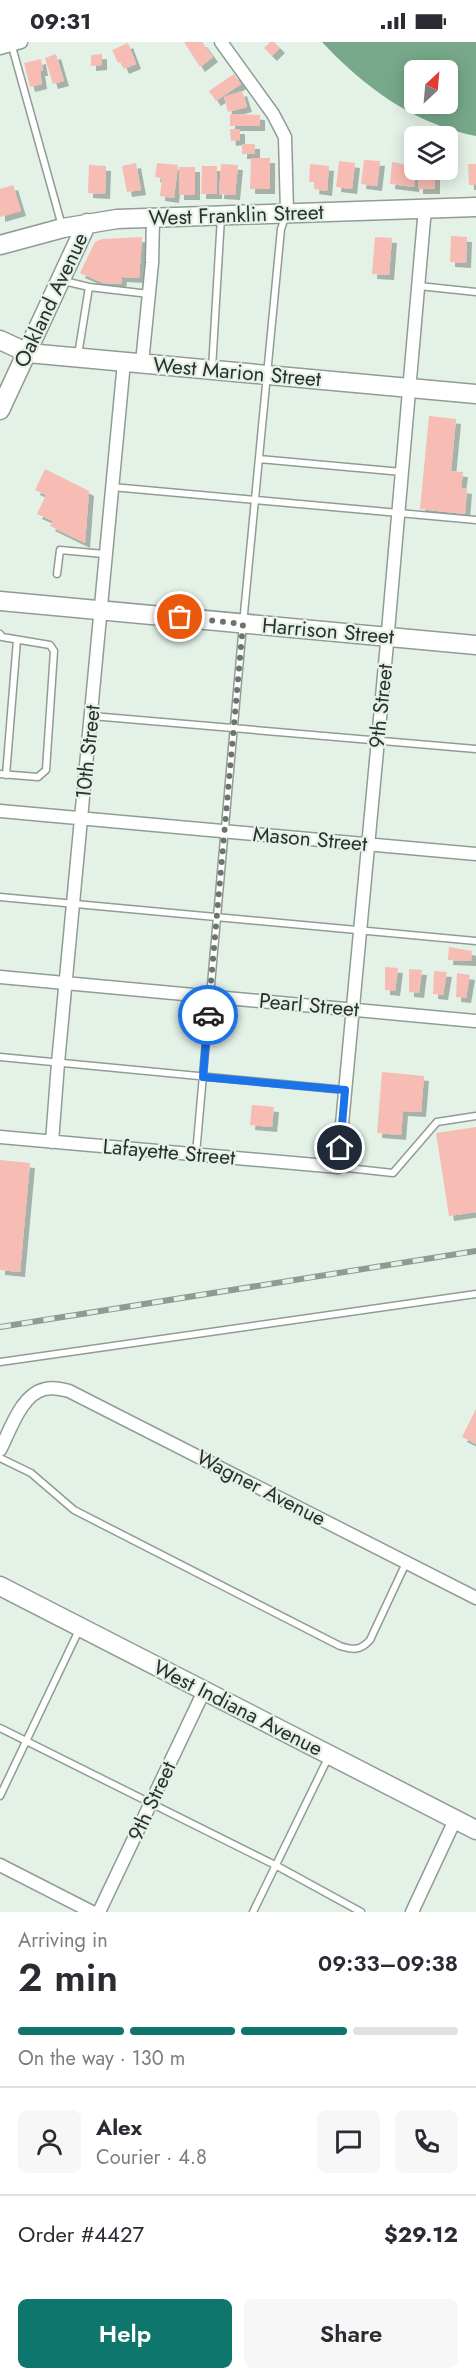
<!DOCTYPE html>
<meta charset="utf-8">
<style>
body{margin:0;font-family:Jost,sans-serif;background:#f7f7f7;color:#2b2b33;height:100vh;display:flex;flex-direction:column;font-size:22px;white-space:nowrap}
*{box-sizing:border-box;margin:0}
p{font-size:20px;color:#7c7c81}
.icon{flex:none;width:33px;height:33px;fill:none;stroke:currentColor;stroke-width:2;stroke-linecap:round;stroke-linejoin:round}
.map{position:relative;height:1870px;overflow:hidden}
.details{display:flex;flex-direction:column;background:#fff;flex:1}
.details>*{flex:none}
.needle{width:39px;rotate:26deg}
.tools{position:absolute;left:404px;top:18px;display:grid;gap:12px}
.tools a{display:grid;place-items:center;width:54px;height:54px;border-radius:9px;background:#fff;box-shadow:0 3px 15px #0003;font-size:30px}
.pin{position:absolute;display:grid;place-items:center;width:51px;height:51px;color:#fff;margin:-26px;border:3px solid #fff;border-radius:50%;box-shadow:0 2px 6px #0007}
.courier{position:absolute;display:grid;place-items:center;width:60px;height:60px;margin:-30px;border:4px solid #1a73e8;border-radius:50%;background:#fff;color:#222;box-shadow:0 2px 8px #0007}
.headline em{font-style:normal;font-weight:600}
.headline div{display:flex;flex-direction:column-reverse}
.headline{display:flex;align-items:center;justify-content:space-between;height:102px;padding:0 18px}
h1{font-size:39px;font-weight:600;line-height:45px}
.bar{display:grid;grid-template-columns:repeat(4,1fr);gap:9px 6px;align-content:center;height:72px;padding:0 18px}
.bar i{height:8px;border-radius:4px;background:#e1e1e2}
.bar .on{background:#0f766e}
.bar p{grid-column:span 4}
.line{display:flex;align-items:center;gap:15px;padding:0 18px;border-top:2px solid #e1e1e2}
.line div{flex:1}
.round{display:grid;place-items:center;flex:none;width:63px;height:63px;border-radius:9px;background:#f7f7f7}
.cta{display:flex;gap:12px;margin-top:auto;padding:12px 18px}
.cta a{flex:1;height:69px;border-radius:9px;background:#0f766e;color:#fff;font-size:24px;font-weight:600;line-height:69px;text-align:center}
.cta a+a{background:#f7f7f7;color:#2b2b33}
.status{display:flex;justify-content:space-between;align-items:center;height:42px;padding:0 30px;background:#fff;direction:ltr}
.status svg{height:16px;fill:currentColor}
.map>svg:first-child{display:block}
.water{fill:#77a889;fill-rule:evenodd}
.building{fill:#f7bcb3;filter:url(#shadow)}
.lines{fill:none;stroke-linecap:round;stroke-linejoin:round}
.lane-casing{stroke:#909c94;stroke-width:9}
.street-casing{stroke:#909c94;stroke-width:15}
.secondary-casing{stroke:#909c94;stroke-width:21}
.lane{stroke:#fff;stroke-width:6}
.street{stroke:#fff;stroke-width:12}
.secondary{stroke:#fff;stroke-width:18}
.rail-casing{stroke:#909a93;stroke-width:6}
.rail{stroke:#e3f1e7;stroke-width:4;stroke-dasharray:11;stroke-linecap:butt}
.done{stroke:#6b746e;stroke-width:6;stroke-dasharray:0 10.8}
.route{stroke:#1a73e8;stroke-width:8}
.labels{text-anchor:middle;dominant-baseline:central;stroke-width:4.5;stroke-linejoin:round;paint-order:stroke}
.street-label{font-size:21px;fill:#2b302d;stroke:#e3f1e7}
</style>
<div class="status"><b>09:31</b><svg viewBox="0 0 49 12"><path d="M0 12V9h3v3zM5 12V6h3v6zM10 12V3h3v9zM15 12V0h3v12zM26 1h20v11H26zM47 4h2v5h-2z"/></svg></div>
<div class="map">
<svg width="476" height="1870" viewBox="0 0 476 1870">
<defs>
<filter id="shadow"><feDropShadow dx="5" dy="5" stdDeviation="0" flood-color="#0004"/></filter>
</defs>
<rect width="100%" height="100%" fill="#e3f1e7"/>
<path class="water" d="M322 0H476V94C414 82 364 45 322 0ZM414 28H447V62H414Z"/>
<path class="building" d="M184 0H202L213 15 200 25Z
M270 0H274L280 6 272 14 264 6Z
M128 1 136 22 124 27 121 20 118 21 112 8Z
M56 12 64 39 53 42 45 16Z
M102 12V23L91 24V13Z
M41 17 43 29H40L42 42 30 45 24 21Z
M234 32 241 42 216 59 209 49Z
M242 49 247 65 228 70 224 55Z
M230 72 260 73V84H230Z
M230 87H240V98L231 99Z
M242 102H255V112H242Z
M251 116H270V147H250Z
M364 118 380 119 377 144 361 142Z
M339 119 355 121 352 147 336 145Z
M392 120 414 124V128H416L414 145 390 142Z
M136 121 141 148 127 150 122 124Z
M157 121 178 123 174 156 160 154 162 136 155 135Z
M221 122 238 123 235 153 219 152Z
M310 122 329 124 327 149 314 147 315 140H309Z
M468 122H476V143H469Z
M89 123 106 124 105 152 88 151Z
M202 124H217V152H201Z
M179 125H195V153H179Z
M418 128H435V147H418Z
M13 143 21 169 0 175V147Z
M451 194 467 195 466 221 450 220Z
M142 195 139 236 122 235 121 242 103 241 80 231 95 200 102 197Z
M375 195 392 196 389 233 372 232Z
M429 374 456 377 451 429 463 430 461 446 467 447 465 472 420 467Z
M45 427 89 449 85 501 50 484 53 479 37 472 46 453 35 448Z
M449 905 472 909 471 919 448 918Z
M385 925 398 926 395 949 385 948Z
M409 927 422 928 419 951 409 950Z
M434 929 447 930 443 953 433 952Z
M457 931 470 933 466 956 456 955Z
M382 1030 424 1034 421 1070 403 1069 401 1093 377 1091Z
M252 1063 274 1065 272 1085 250 1083Z
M476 1085V1170L449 1174 436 1091Z
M0 1118 30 1121 20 1230 0 1228Z
M476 1367V1402L462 1395Z"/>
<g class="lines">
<defs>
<path id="lane" d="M11 1 62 184
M64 239 89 245 149 252
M419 244 476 250
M78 313 89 245
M212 327 221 175
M259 417 402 430
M112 445 476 478
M57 532 60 508 104 512
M0 592 2 595 50 603 54 609 46 728 38 735 0 732
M92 674 476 707
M6 733 17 598
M0 855 476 899
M0 1015 345 1048
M196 1112 243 582 281 187 286 173
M338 1125 393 1131 437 1080 476 1074
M0 1320 476 1252
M0 1416 31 1431 74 1468 340 1604C353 1608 360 1609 370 1598L406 1521
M0 1686 277 1824 361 1870
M0 1754 80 1586
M253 1870 329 1714"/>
<path id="street" d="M221 0 273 72 285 95 287 170
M0 6 21 0
M142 321 152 221 153 176
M0 769 476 812
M0 935 475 979
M0 1095 338 1125 386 612 425 166
M52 1100 58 1021 124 320
M0 1408C10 1389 21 1352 45 1347 53 1345 62 1347 69 1349L476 1556
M0 1823 92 1870
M99 1870 204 1649
M412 1870 455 1778"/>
<path id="secondary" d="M0 203 63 186 117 177 476 165
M0 298 28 311 476 352
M0 368 87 181
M0 559 476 603
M0 1544 476 1788"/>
</defs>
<use href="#lane" class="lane-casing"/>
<use href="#street" class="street-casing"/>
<use href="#secondary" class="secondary-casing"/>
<use href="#lane" class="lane"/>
<use href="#street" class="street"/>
<use href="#secondary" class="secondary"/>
<defs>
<path id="rail" d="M0 1285 476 1209"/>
</defs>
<use href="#rail" class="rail-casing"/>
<use href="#rail" class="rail"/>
</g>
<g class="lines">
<path class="done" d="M180 575 243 582 208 973"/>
<path class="route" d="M208 973 203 1035 345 1048 340 1106"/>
</g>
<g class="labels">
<g class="street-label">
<text transform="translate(236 173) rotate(-2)">West Franklin Street</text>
<text transform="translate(51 258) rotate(-65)">Oakland Avenue</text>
<text transform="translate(237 330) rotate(5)">West Marion Street</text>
<text transform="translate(328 589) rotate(5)">Harrison Street</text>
<text transform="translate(381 664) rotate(-84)">9th Street</text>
<text transform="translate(88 710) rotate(-84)">10th Street</text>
<text transform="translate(310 797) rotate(5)">Mason Street</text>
<text transform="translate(309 963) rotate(5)">Pearl Street</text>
<text transform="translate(169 1110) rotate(5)">Lafayette Street</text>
<text transform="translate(261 1446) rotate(27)">Wagner Avenue</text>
<text transform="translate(238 1666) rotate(27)">West Indiana Avenue</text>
<text transform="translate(152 1759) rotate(-65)">9th Street</text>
</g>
</g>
</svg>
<div class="tools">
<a><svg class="needle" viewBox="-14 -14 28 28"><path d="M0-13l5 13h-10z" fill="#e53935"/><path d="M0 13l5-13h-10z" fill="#7c7c81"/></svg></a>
<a><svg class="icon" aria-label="layers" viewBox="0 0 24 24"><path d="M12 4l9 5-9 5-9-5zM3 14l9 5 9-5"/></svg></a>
</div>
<div class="pin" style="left:180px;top:575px;background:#ea580c"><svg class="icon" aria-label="bag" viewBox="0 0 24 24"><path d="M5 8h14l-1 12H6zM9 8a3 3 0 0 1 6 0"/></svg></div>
<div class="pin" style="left:340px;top:1106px;background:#1f2937"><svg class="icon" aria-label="home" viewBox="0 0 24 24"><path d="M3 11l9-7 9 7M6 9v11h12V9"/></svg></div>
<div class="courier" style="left:208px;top:973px"><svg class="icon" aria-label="car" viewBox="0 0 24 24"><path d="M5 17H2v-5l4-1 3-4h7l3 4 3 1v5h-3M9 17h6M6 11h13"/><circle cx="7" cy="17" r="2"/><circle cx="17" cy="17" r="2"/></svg></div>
</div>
<section class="details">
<div class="headline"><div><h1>2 min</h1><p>Arriving in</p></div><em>09:33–09:38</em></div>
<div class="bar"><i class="on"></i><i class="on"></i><i class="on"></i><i></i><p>On the way · 130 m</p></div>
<div class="line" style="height:108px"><a class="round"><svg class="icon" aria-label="person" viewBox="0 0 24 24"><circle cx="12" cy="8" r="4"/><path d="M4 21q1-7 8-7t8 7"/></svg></a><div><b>Alex</b><p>Courier · 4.8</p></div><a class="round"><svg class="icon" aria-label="chat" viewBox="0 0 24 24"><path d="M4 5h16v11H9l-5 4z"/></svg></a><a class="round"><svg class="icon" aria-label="phone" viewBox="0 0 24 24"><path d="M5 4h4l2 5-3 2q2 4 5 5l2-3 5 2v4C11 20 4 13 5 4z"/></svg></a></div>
<div class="line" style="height:78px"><div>Order #4427</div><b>$29.12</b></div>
<div class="cta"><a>Help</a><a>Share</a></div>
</section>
